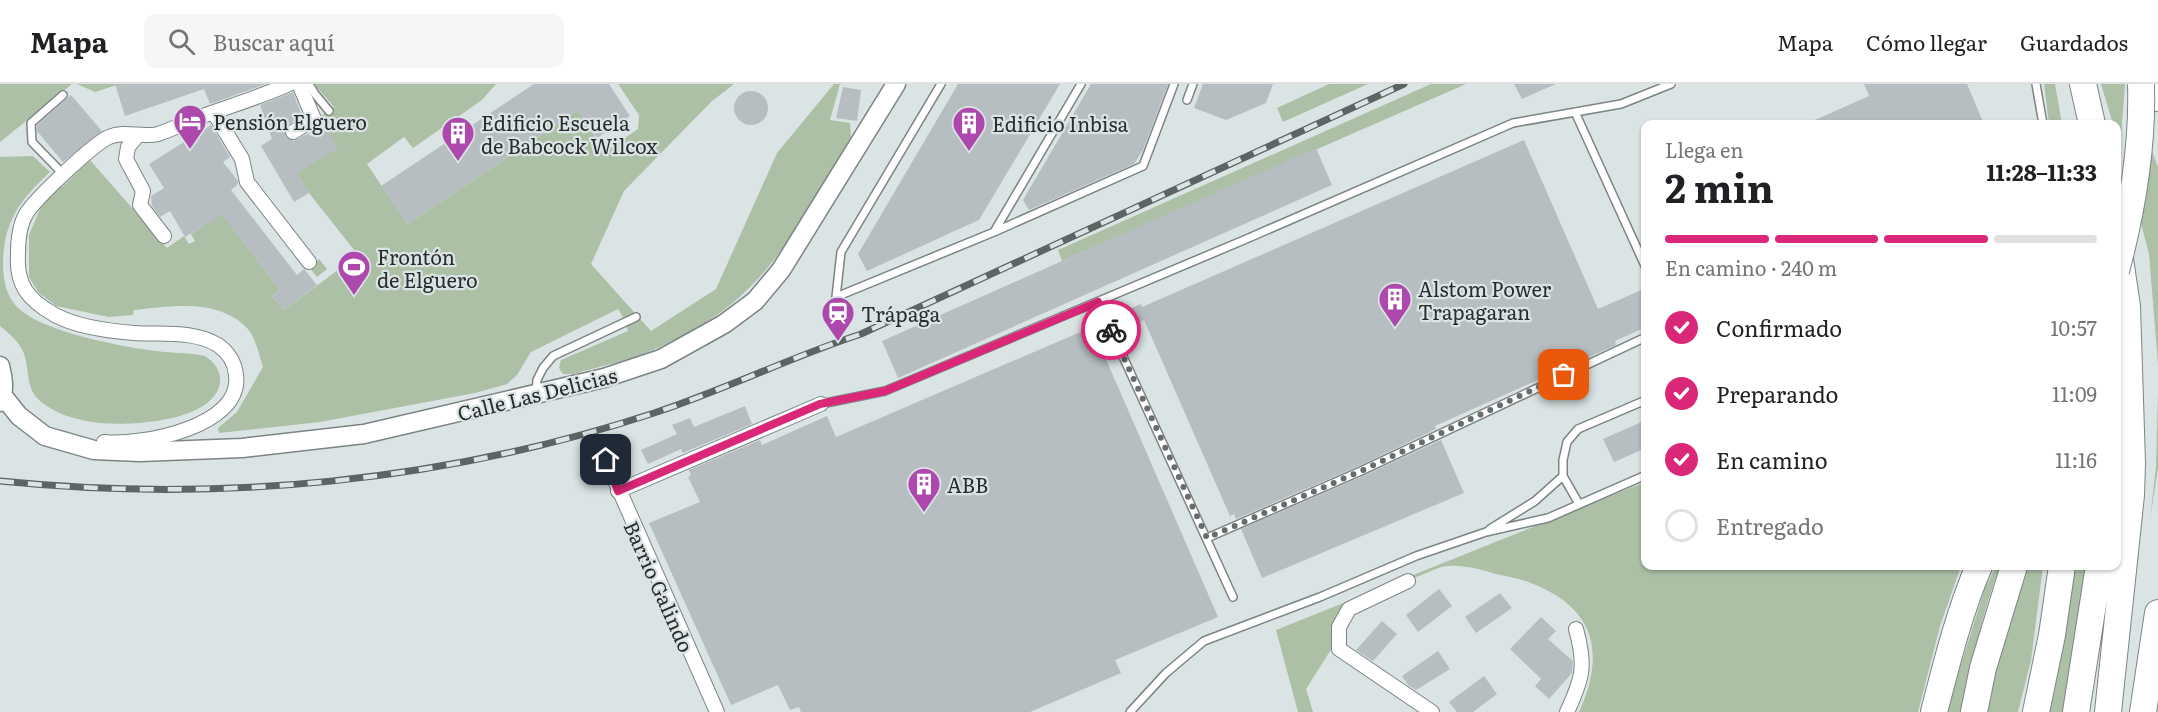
<!DOCTYPE html>
<html lang="es">
<meta charset="utf-8">
<style>
body{margin:0;font-family:Literata,serif;background:#f6f6f6;color:#202124;height:100vh;display:flex;flex-direction:column;font-size:22px;white-space:nowrap}
*{box-sizing:border-box;margin:0}
p{font-size:20px;color:#757577}
.icon{flex:none;width:33px;height:33px;fill:none;stroke:currentColor;stroke-width:2;stroke-linecap:round;stroke-linejoin:round}
.map{position:relative;flex:1;overflow:hidden}
.panel{position:absolute;left:1641px;top:36px;width:480px;height:450px;display:flex;flex-direction:column;background:#fff;border-radius:12px;box-shadow:0 2px 4px #0004}
.panel>*{flex:none}
.pin{position:absolute;display:grid;place-items:center;width:51px;height:51px;color:#fff;margin:-26px;border-radius:12px;box-shadow:0 3px 9px #0006}
.courier{position:absolute;display:grid;place-items:center;width:60px;height:60px;margin:-30px;border:4px solid #db2777;border-radius:50%;background:#fff;color:#222;box-shadow:0 2px 8px #0007}
.summary em{font-style:normal;font-weight:700}
.summary div{display:flex;flex-direction:column-reverse}
.summary{display:flex;align-items:center;justify-content:space-between;height:102px;padding:0 24px}
h1{font-size:39px;font-weight:700;line-height:45px}
.bar{display:grid;grid-template-columns:repeat(4,1fr);gap:9px 6px;align-content:center;height:72px;padding:0 24px}
.bar i{height:8px;border-radius:4px;background:#e0e0e0}
.bar .selected{background:#db2777}
.bar p{grid-column:span 4}
ol{padding:0 24px;list-style:none}
li{display:flex;align-items:center;gap:18px;height:66px}
li p{margin-inline-start:auto}
li .icon{padding:6px;border-radius:50%;background:#db2777;color:#fff;stroke-width:4}
li:last-child{color:#757577}
li i{width:33px;height:33px;border:3px solid #e0e0e0;border-radius:50%}
header{display:flex;align-items:center;gap:36px;box-sizing:border-box;height:84px;padding:0 30px;background:#fff;border-bottom:2px solid #e0e0e0}
header strong{font-size:28px}
nav{display:flex;gap:33px;margin-inline-start:auto;font-size:21px}
.search{width:420px;height:54px;background:#f6f6f6;display:flex;align-items:center;gap:15px;box-sizing:border-box;padding:0 21px;border-radius:12px;color:#757577;font-size:22px}
.map>svg:first-child{display:block}
.green{fill:#abc0a5}
.building{fill:#b6bec1}
.lines{fill:none;stroke-linecap:round;stroke-linejoin:round}
.service-casing{stroke:#7c8484;stroke-width:10}
.minor-casing{stroke:#7c8484;stroke-width:16}
.tertiary-casing{stroke:#7c8484;stroke-width:21}
.motorway-casing{stroke:#7c8484;stroke-width:28}
.service{stroke:#fff;stroke-width:7}
.minor{stroke:#fff;stroke-width:14}
.tertiary{stroke:#fff;stroke-width:18}
.motorway{stroke:#fff;stroke-width:26}
.rail-casing{stroke:#5e6363;stroke-width:7}
.rail{stroke:#dbe4e4;stroke-width:4.5;stroke-dasharray:14;stroke-linecap:butt}
.motorway-bridge-casing{stroke:#7c8484;stroke-width:28;stroke-linecap:butt}
.motorway-bridge{stroke:#fff;stroke-width:26}
.done{stroke:#676c6c;stroke-width:6;stroke-dasharray:0 10.8}
.route{stroke:#db2777;stroke-width:8}
.labels{text-anchor:middle;dominant-baseline:central;stroke-width:4.5;stroke-linejoin:round;paint-order:stroke}
.poi-label{font-size:20px;fill:#292c2c;stroke:#dbe4e4;text-anchor:start}
.street-label{font-size:20px;fill:#292c2c;stroke:#dbe4e4}
</style>
<header>
<strong>Mapa</strong>
<div class="search"><svg class="icon" aria-label="search" viewBox="0 0 24 24"><circle cx="10" cy="10" r="6"/><path d="M15 15l6 6"/></svg>Buscar aquí</div>
<nav><a>Mapa</a><a>Cómo llegar</a><a>Guardados</a></nav>
</header>
<div class="map">
<svg width="2158" height="628" viewBox="0 0 2158 628">
<rect width="100%" height="100%" fill="#dbe4e4"/>
<path class="green" d="M0 0H72L0 58Z
M77 0H120L95 8Z
M314 0H496L482 16 413 64 404 53 367 80 407 140 578 26 605 68 638 45 639 31 618 0H734L711 18 624 107 591 180 651 247 716 205 777 69 834 0H840L830 36 850 39 851 53C813 116 780 187 717 231 698 244 674 256 653 266 630 277 599 282 574 290H563L559 284 561 276 628 247 623 233 618 225 531 268 517 291 507 300 475 309 320 338 219 349 218 344 237 328 263 283C259 271 256 254 247 244 218 214 170 222 134 226L133 231 109 233 56 222 38 208 29 193V151L40 125 55 106 63 102 90 76 167 164 184 152 189 160 195 157 191 150 222 130 280 206 272 212 284 226 358 171 309 109 290 78 326 43 322 31 334 23Z
M1329 0H1368L1283 38 1277 24Z
M1431 0H1466L1062 177 1058 166Z
M2044 0H2055L2062 40H2049Z
M2101 0H2125L2120 67 2117 54 2116 40H2113Z
M2150 62 2158 83V280L2149 170 2139 132Z
M33 72 50 88C20 116 4 137 3 179 3 192 5 207 13 218 33 248 129 264 164 268 178 269 191 269 205 272 214 278 221 286 220 298 215 339 124 343 93 338 79 336 63 332 50 324 25 309 31 298 25 273 22 260 10 250 0 242V73Z
M319 175 327 185 317 193 309 183Z
M2158 308V384L2150 436 2156 382Z
M1645 398 1646 482H1961L1940 542 1918 628H1579C1606 568 1595 524 1531 499 1521 495 1510 493 1500 491 1480 486 1462 479 1441 483L1345 522 1332 564 1306 605 1313 628H1298L1276 546Z
M1996 482H2000C1982 529 1972 578 1962 628H1946L1985 504Z
M2024 482H2043L2031 576 2018 628H1984Z
M2073 482H2086L2067 628H2049Z"/>
<path class="building" d="M115 0H266L210 20 204 5 125 32Z
M534 0H609L630 32 597 54 578 26 407 140 381 102Z
M958 0H1060L979 136 867 187 858 170Z
M1091 0H1168L1143 66 1134 80 1029 126 1023 116Z
M1203 0H1273L1266 19 1226 36 1194 24Z
M1514 0H1556L1522 15Z
M1864 0H1967L1984 40H1806L1869 12Z
M843 3 861 6 857 37 836 34Z
M734 24a17 17 0 1 1 34 0a17 17 0 1 1-34 0Z
M293 8 302 32 285 43 286 53 294 57 309 49 310 52 326 43 338 64 297 89 309 109 294 118 261 62 272 55 260 21Z
M71 11 102 47 63 78 37 47V41Z
M211 41 230 73 223 78 238 97V100L231 106 297 191 304 185 317 201 284 226 272 212 280 206 222 131 185 153 170 127 160 133 152 122 151 112 164 104 149 80Z
M1524 56 1598 225 1646 204V243L1615 257 1616 261 1435 342 1436 345 1359 382 1236 435 1234 430 1230 432 1144 236 1123 245 1117 230 1141 220 1142 223Z
M1316 64 1332 101 898 294 882 257Z
M1092 243 1218 533 1115 576 1121 589 1030 628H801L799 623 790 626 778 601 731 621 649 439 700 418 688 393 691 391 689 386 760 356 762 361 827 332 836 353Z
M745 322 752 340 683 369 681 365 648 380 641 366 677 350 672 341 690 334 694 343Z
M1646 336V364L1614 378 1603 355Z
M1441 356 1464 409 1262 494 1241 445 1363 392Z
M1439 505 1452 522 1418 548 1406 531Z
M1500 509 1512 524 1476 549 1465 533Z
M1541 533 1556 547 1548 555 1573 577 1572 589 1549 615 1535 602 1541 595 1510 565Z
M1382 537 1397 550 1373 577 1356 566Z
M1438 567 1450 585 1416 606 1408 601 1402 592Z
M1484 592 1497 610 1473 628H1457L1449 618Z"/>
<g class="lines">
<defs>
<path id="service" d="M309 0 315 10 329 27
M941 0 841 168 836 213 994 148 1081 0
M2036 0 2043 40
M63 11 31 39 32 58 64 91
M1187 16 1193 0
M1575 28 1646 184
M994 148 1143 82 1174 0
M1098 218 1233 513
M536 308 537 296 543 284 553 272 636 233
M821 320 885 307 1244 156 1513 39 1621 20 1671 0
M1579 420 1563 392V376L1567 358 1578 345 1646 316
M1490 445 1535 417 1563 392
M1207 454 1361 387 1646 253
M1130 628 1166 589 1204 557 1320 513 1416 472 1486 448 1548 434 1646 391"/>
<path id="minor" d="M214 29 242 75 247 98 309 178
M293 48 314 35 299 0
M138 51 128 63 126 75 143 107 140 121 164 152
M104 358C140 362 243 343 236 291 235 279 228 268 218 261 193 246 162 251 134 249 108 247 77 243 55 231 28 216 16 201 18 170 18 157 19 142 26 130 35 115 93 60 109 53 125 46 142 54 158 50 172 45 186 39 200 33 230 22 260 13 289 0
M606 376 717 628
M618 407 821 320
M1408 497 1349 525 1339 543V565L1432 628
M1567 628C1583 594 1586 581 1576 545"/>
<path id="tertiary" d="M0 282C3 294 5 306 0 318
M3 312 19 332 45 352 94 366 140 368 242 364 364 350 604 294 661 275 724 240 755 217 781 186 896 0"/>
<path id="motorway" d="M2083 0 2092 40
M2152 0 2158 14
M1934 628C1947 578 1959 529 1979 482
M1974 628 1983 584 2014 482
M2036 628 2052 551 2062 482
M2076 628 2099 482
M2108 628 2131 411 2132 379 2127 222 2118 162
M2143 628 2158 529"/>
</defs>
<use href="#service" class="service-casing"/>
<use href="#minor" class="minor-casing"/>
<use href="#tertiary" class="tertiary-casing"/>
<use href="#motorway" class="motorway-casing"/>
<use href="#service" class="service"/>
<use href="#minor" class="minor"/>
<use href="#tertiary" class="tertiary"/>
<use href="#motorway" class="motorway"/>
<defs>
<path id="rail" d="M0 397C220 419 444 398 654 329 724 306 791 273 861 250L1404 0"/>
</defs>
<use href="#rail" class="rail-casing"/>
<use href="#rail" class="rail"/>
<defs>
<path id="motorway-bridge" d="M2116 187C2132 127 2143 62 2141 0"/>
</defs>
<use href="#motorway-bridge" class="motorway-bridge-casing"/>
<use href="#motorway-bridge" class="motorway-bridge"/>
</g>
<g class="lines">
<path class="done" d="M1111 246 1207 454 1361 387 1564 291"/>
<path class="route" d="M606 376 618 407 820 320 885 307 1098 218 1111 246"/>
</g>
<defs>
<symbol id="hotel-pin" viewBox="-11 -11 22 30"><path d="M0 17L-7.5 6A9.5 9.5 0 1 1 7.5 6Z" fill="#ad48ad" stroke="#dbe4e4"/><path d="M-6-4.5h1.5V1H6V5H4.5V3h-9V5H-6ZM-4 0a1.8 1.8 0 1 1 3.6 0ZM.5 0V-2.5h3Q6-2.5 6 0Z" fill="#fff"/></symbol>
<symbol id="building-pin" viewBox="-11 -11 22 30"><path d="M0 17L-7.5 6A9.5 9.5 0 1 1 7.5 6Z" fill="#ad48ad" stroke="#dbe4e4"/><path d="M-4-6H4V6H1V3H-1V6H-4ZM-2.5-4.3h1.7v1.8h-1.7ZM.8-4.3h1.7v1.8H.8ZM-2.5-1h1.7V.8h-1.7ZM.8-1h1.7V.8H.8Z" fill="#fff"/></symbol>
<symbol id="stadium-pin" viewBox="-11 -11 22 30"><path d="M0 17L-7.5 6A9.5 9.5 0 1 1 7.5 6Z" fill="#ad48ad" stroke="#dbe4e4"/><path d="M0-5a6.5 5 0 1 0 0 10a6.5 5 0 1 0 0-10ZM-3.5-1.8h7v3.6h-7Z" fill="#fff"/></symbol>
<symbol id="station-pin" viewBox="-11 -11 22 30"><path d="M0 17L-7.5 6A9.5 9.5 0 1 1 7.5 6Z" fill="#ad48ad" stroke="#dbe4e4"/><path d="M-3-6H3Q5-6 5-4V2Q5 4 3 4L4.5 6H3L1.5 4h-3L-3 6H-4.5L-3 4Q-5 4-5 2V-4Q-5-6-3-6ZM-3.5-4v3h7v-3ZM-3.5 1v1.5H-2V1ZM2 1v1.5H3.5V1Z" fill="#fff"/></symbol>
</defs>
<g fill-rule="evenodd">
<use href="#hotel-pin" x="171" y="18" width="38" height="52"/>
<use href="#building-pin" x="950" y="20" width="38" height="52"/>
<use href="#building-pin" x="439" y="30" width="38" height="52"/>
<use href="#stadium-pin" x="335" y="164" width="38" height="52"/>
<use href="#building-pin" x="1376" y="196" width="38" height="52"/>
<use href="#station-pin" x="819" y="210" width="38" height="52"/>
<use href="#building-pin" x="905" y="381" width="38" height="52"/>
</g>
<g class="labels">
<g class="poi-label">
<text x="213" y="37">Pensión Elguero</text>
<text x="481" y="38">Edificio Escuela<tspan x="481" dy="23">de Babcock Wilcox</tspan></text>
<text x="992" y="39">Edificio Inbisa</text>
<text x="377" y="172">Frontón<tspan x="377" dy="23">de Elguero</tspan></text>
<text x="1418" y="204">Alstom Power<tspan x="1418" dy="23">Trapagaran</tspan></text>
<text x="861" y="229">Trápaga</text>
<text x="947" y="400">ABB</text>
</g>
<g class="street-label">
<text transform="translate(537 309) rotate(-14)">Calle Las Delicias</text>
<text transform="translate(660 502) rotate(66)">Barrio Galindo</text>
</g>
</g>
</svg>
<div class="pin" style="left:1564px;top:291px;background:#ea580c"><svg class="icon" aria-label="bag" viewBox="0 0 24 24"><path d="M5 8h14l-1 12H6zM9 8a3 3 0 0 1 6 0"/></svg></div>
<div class="pin" style="left:606px;top:376px;background:#1f2937"><svg class="icon" aria-label="home" viewBox="0 0 24 24"><path d="M3 11l9-7 9 7M6 9v11h12V9"/></svg></div>
<div class="courier" style="left:1111px;top:246px"><svg class="icon" aria-label="bike" viewBox="0 0 24 24"><circle cx="6" cy="16" r="4"/><circle cx="18" cy="16" r="4"/><path d="M6 16l4-8h5l3 8M10 8l3 8H6M13 5h3"/></svg></div>
<section class="panel">
<div class="summary"><div><h1>2 min</h1><p>Llega en</p></div><em>11:28–11:33</em></div>
<div class="bar"><i class="selected"></i><i class="selected"></i><i class="selected"></i><i></i><p>En camino · 240 m</p></div>
<ol>
<li><svg class="icon" aria-label="check" viewBox="0 0 24 24"><path d="M5 12l5 5 9-10"/></svg>Confirmado<p>10:57</p></li>
<li><svg class="icon" aria-label="check" viewBox="0 0 24 24"><path d="M5 12l5 5 9-10"/></svg>Preparando<p>11:09</p></li>
<li><svg class="icon" aria-label="check" viewBox="0 0 24 24"><path d="M5 12l5 5 9-10"/></svg>En camino<p>11:16</p></li>
<li><i></i>Entregado</li>
</ol>
</section>
</div>
